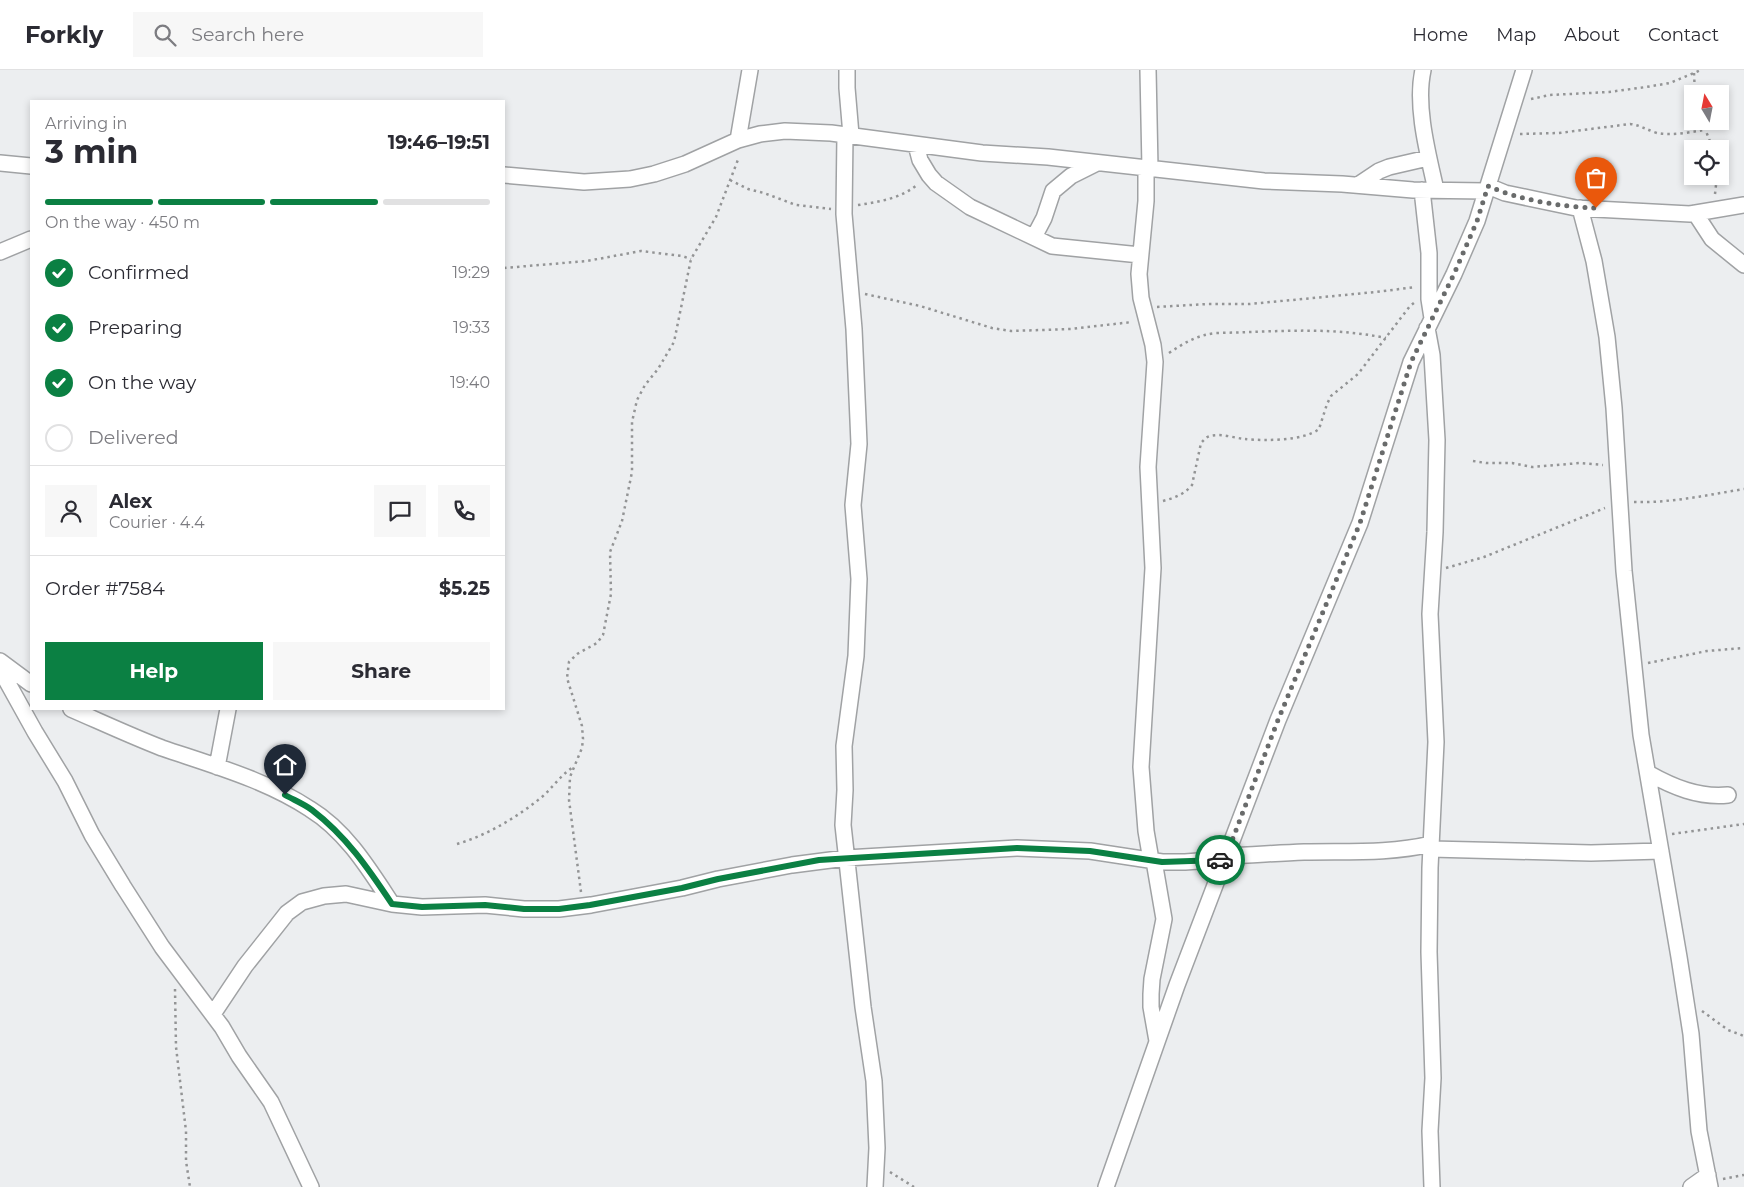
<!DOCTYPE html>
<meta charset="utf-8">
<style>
body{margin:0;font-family:Montserrat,sans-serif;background:#f7f7f7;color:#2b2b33;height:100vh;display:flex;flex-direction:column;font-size:19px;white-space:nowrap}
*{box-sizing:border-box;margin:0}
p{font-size:16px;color:#7c7c81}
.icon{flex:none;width:28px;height:28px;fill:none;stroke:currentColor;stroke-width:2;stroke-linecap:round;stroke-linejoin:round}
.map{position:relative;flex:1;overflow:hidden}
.details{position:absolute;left:30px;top:30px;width:475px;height:610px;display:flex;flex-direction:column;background:#fff;border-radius:0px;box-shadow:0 2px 8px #0003}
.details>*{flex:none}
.needle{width:32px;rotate:350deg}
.buttons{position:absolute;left:1684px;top:15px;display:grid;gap:10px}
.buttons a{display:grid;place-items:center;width:45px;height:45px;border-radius:0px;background:#fff;box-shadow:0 2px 8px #0003;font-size:25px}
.pin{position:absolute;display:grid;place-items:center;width:42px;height:42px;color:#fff;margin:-51px -21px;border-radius:50% 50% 50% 0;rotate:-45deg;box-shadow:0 0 5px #0007}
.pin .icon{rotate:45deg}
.courier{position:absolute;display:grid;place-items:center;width:50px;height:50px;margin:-25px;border:4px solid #0b8043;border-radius:50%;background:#fff;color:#222;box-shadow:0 1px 6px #0007}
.headline em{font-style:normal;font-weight:700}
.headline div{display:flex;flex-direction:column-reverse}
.headline{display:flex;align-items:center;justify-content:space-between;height:85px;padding:0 15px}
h1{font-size:32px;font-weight:700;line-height:38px}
.bar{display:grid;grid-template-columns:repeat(4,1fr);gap:8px 5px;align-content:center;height:60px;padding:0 15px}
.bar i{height:6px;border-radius:4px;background:#e1e1e2}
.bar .selected{background:#0b8043}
.bar p{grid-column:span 4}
.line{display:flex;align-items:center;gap:12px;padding:0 15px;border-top:1px solid #e1e1e2}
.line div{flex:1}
.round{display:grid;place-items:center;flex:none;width:52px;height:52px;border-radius:0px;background:#f7f7f7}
ol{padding:0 15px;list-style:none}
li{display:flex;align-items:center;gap:15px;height:55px}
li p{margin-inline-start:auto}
li .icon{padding:5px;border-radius:50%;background:#0b8043;color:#fff;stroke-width:4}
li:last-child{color:#7c7c81}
li i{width:28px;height:28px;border:2px solid #e1e1e2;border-radius:50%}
.cta{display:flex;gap:10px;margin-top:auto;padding:10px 15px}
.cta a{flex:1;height:58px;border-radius:0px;background:#0b8043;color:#fff;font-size:20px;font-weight:700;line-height:58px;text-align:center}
.cta a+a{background:#f7f7f7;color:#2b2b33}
header{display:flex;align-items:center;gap:30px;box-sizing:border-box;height:70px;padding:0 25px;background:#fff;border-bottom:1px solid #e1e1e2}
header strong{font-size:24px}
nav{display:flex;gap:28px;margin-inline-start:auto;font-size:18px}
.search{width:350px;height:45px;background:#f7f7f7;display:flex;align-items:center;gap:12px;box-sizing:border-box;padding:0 18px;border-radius:0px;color:#7c7c81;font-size:19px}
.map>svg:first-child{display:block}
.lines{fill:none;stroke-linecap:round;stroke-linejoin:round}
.minor-casing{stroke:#a0a2a4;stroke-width:18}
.path{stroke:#939495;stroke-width:2.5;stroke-dasharray:2.5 4;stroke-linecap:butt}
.minor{stroke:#fff;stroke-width:15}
.done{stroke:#696b6b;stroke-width:5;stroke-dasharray:0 9}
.route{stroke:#0b8043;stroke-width:6}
</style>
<header>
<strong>Forkly</strong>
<div class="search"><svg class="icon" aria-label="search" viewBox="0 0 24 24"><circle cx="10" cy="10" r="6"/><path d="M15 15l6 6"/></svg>Search here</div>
<nav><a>Home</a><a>Map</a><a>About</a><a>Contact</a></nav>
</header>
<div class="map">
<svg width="1744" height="1117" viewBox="0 0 1744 1117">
<rect width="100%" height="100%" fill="#eceef0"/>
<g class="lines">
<defs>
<path id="minor" d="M847 0V18L851 65
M1148 0 1150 98
M1423 0C1415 36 1428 84 1436 120
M845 64 844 144 854 259 858 350 859 374 853 435 859 509 856 586 844 676 845 720 843 755 863 937 874 1011 877 1078 875 1117
M738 70 750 0
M916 75 920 90 929 105 936 113 970 137 1052 176 1140 185
M0 93 31 96
M1146 97V131L1139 204 1141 228 1153 275 1155 292 1148 397 1153 498 1141 697 1146 761 1151 790
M504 105 584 112 630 109 654 104 685 94 738 70 760 64 785 61 831 63 982 83 1048 87 1264 111 1342 114 1413 120 1486 121
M1358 115 1379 101 1389 97 1428 88
M1488 116 1505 123 1576 138 1690 144 1744 135
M1422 120 1429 183V229L1432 248
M1580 138 1594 191 1607 267 1614 338 1624 501 1641 665 1679 887 1691 964 1699 1061 1710 1117
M1695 143 1712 169 1744 195
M1034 167 1044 148 1053 121 1071 106 1097 93
M0 182 31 169
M1427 258 1432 285 1437 370 1435 462 1430 544 1436 672 1430 798 1429 882 1433 1008 1430 1061 1432 1117
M0 591 31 614
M0 599 35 662 65 711 92 765 123 816 162 877 222 957 239 986 271 1032 311 1117
M71 639C101 652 131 666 162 678 212 695 266 710 310 739 346 761 369 799 392 834
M217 697 228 639
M1648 703C1673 717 1699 728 1728 725
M1431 779 1591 783 1661 781
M1226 786C1252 785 1278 783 1304 782 1347 781 1389 784 1431 774
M1154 791 1164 849 1152 909 1151 924V937L1157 971
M213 944 245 896 287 843 302 832 324 826 346 824 392 834 422 837 485 835 524 839H559L591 835 682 818 718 809 792 795 846 788 1017 778 1090 781 1162 792H1185L1225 789
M1106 1117 1177 915 1278 650 1360 453 1411 292 1454 204 1477 151 1524 0
M1691 1117 1708 1105"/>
</defs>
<use href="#minor" class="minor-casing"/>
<path class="path" d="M1694 3 1695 24
M1531 29 1550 25 1609 22 1646 17 1670 13 1701 0
M1702 51 1713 79
M1520 64 1559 63 1630 54C1640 55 1647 60 1657 63 1672 66 1690 62 1705 60
M730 110 748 119 764 123 796 135 831 139
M1715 124 1717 106
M858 135C879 132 902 128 918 114
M504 198 587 191 641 181 682 186 691 189
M865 224 920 236 992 258 1011 261 1071 259 1132 252
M1157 237 1208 234H1250L1376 222 1416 217
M1169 283C1184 273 1197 265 1216 263 1275 262 1327 256 1386 268
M1473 391 1486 393H1512L1532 397 1580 393 1603 395
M1163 431C1174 428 1185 424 1192 415L1201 373C1204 370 1206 367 1210 366 1221 363 1234 368 1245 369 1264 371 1304 371 1319 359L1327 334 1331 326 1358 304 1410 236 1415 232
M1634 432C1672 433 1707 425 1744 419
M1446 498 1484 487 1605 438
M1648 593 1707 581 1744 578
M1672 764 1744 754
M457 774C488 765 517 747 542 727 553 717 560 706 573 697
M581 822 569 730 570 707 582 678 583 669 582 656 567 608 569 592 577 584 597 573 603 565 611 524 610 482 622 451 632 402V352L637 330 645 315 658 299 674 272 691 189 716 147 739 87
M175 919 176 977 186 1061V1091L190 1117
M1702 941 1728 960 1744 966
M890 1102 914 1117
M1723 1109 1744 1105"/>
<use href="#minor" class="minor"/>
</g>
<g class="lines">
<path class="done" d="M1220 790 1225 789 1278 650 1360 453 1411 292 1454 204 1477 151 1488 116C1519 130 1562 137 1596 138"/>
<path class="route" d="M285 725C294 730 304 734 312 740 346 766 368 798 392 834L422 837 485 835 524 839H559L590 835 682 818 718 809 819 790 1017 778 1090 781 1162 792 1220 790"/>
</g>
</svg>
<div class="buttons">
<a><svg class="needle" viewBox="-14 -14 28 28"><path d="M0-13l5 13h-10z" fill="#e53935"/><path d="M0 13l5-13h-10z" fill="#7c7c81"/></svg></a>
<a><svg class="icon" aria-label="locate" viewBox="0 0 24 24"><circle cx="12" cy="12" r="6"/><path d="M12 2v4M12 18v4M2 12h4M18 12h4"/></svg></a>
</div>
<div class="pin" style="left:1596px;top:138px;background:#ea580c"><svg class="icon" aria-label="bag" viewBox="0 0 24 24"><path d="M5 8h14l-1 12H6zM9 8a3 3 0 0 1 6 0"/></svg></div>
<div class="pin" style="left:285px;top:725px;background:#1f2937"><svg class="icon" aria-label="home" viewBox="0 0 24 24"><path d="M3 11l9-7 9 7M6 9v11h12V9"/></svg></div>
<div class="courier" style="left:1220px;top:790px"><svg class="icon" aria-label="car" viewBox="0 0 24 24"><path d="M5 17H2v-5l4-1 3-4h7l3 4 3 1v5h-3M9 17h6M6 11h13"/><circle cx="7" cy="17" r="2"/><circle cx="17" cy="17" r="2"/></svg></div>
<section class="details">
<div class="headline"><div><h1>3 min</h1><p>Arriving in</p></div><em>19:46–19:51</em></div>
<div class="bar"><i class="selected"></i><i class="selected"></i><i class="selected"></i><i></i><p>On the way · 450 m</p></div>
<ol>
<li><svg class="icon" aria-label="check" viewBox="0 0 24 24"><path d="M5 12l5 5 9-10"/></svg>Confirmed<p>19:29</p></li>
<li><svg class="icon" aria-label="check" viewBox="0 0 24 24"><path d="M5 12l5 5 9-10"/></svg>Preparing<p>19:33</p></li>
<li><svg class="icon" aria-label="check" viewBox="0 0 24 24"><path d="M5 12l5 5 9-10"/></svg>On the way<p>19:40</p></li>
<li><i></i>Delivered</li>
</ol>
<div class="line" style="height:90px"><a class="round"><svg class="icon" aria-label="person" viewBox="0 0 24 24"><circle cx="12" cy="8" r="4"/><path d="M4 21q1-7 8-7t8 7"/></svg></a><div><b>Alex</b><p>Courier · 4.4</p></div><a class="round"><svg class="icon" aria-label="chat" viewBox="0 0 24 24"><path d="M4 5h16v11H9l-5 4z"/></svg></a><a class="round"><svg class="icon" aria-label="phone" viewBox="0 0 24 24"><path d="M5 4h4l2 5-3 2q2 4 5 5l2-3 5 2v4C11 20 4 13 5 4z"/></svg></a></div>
<div class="line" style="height:65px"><div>Order #7584</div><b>$5.25</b></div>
<div class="cta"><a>Help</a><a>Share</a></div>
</section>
</div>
